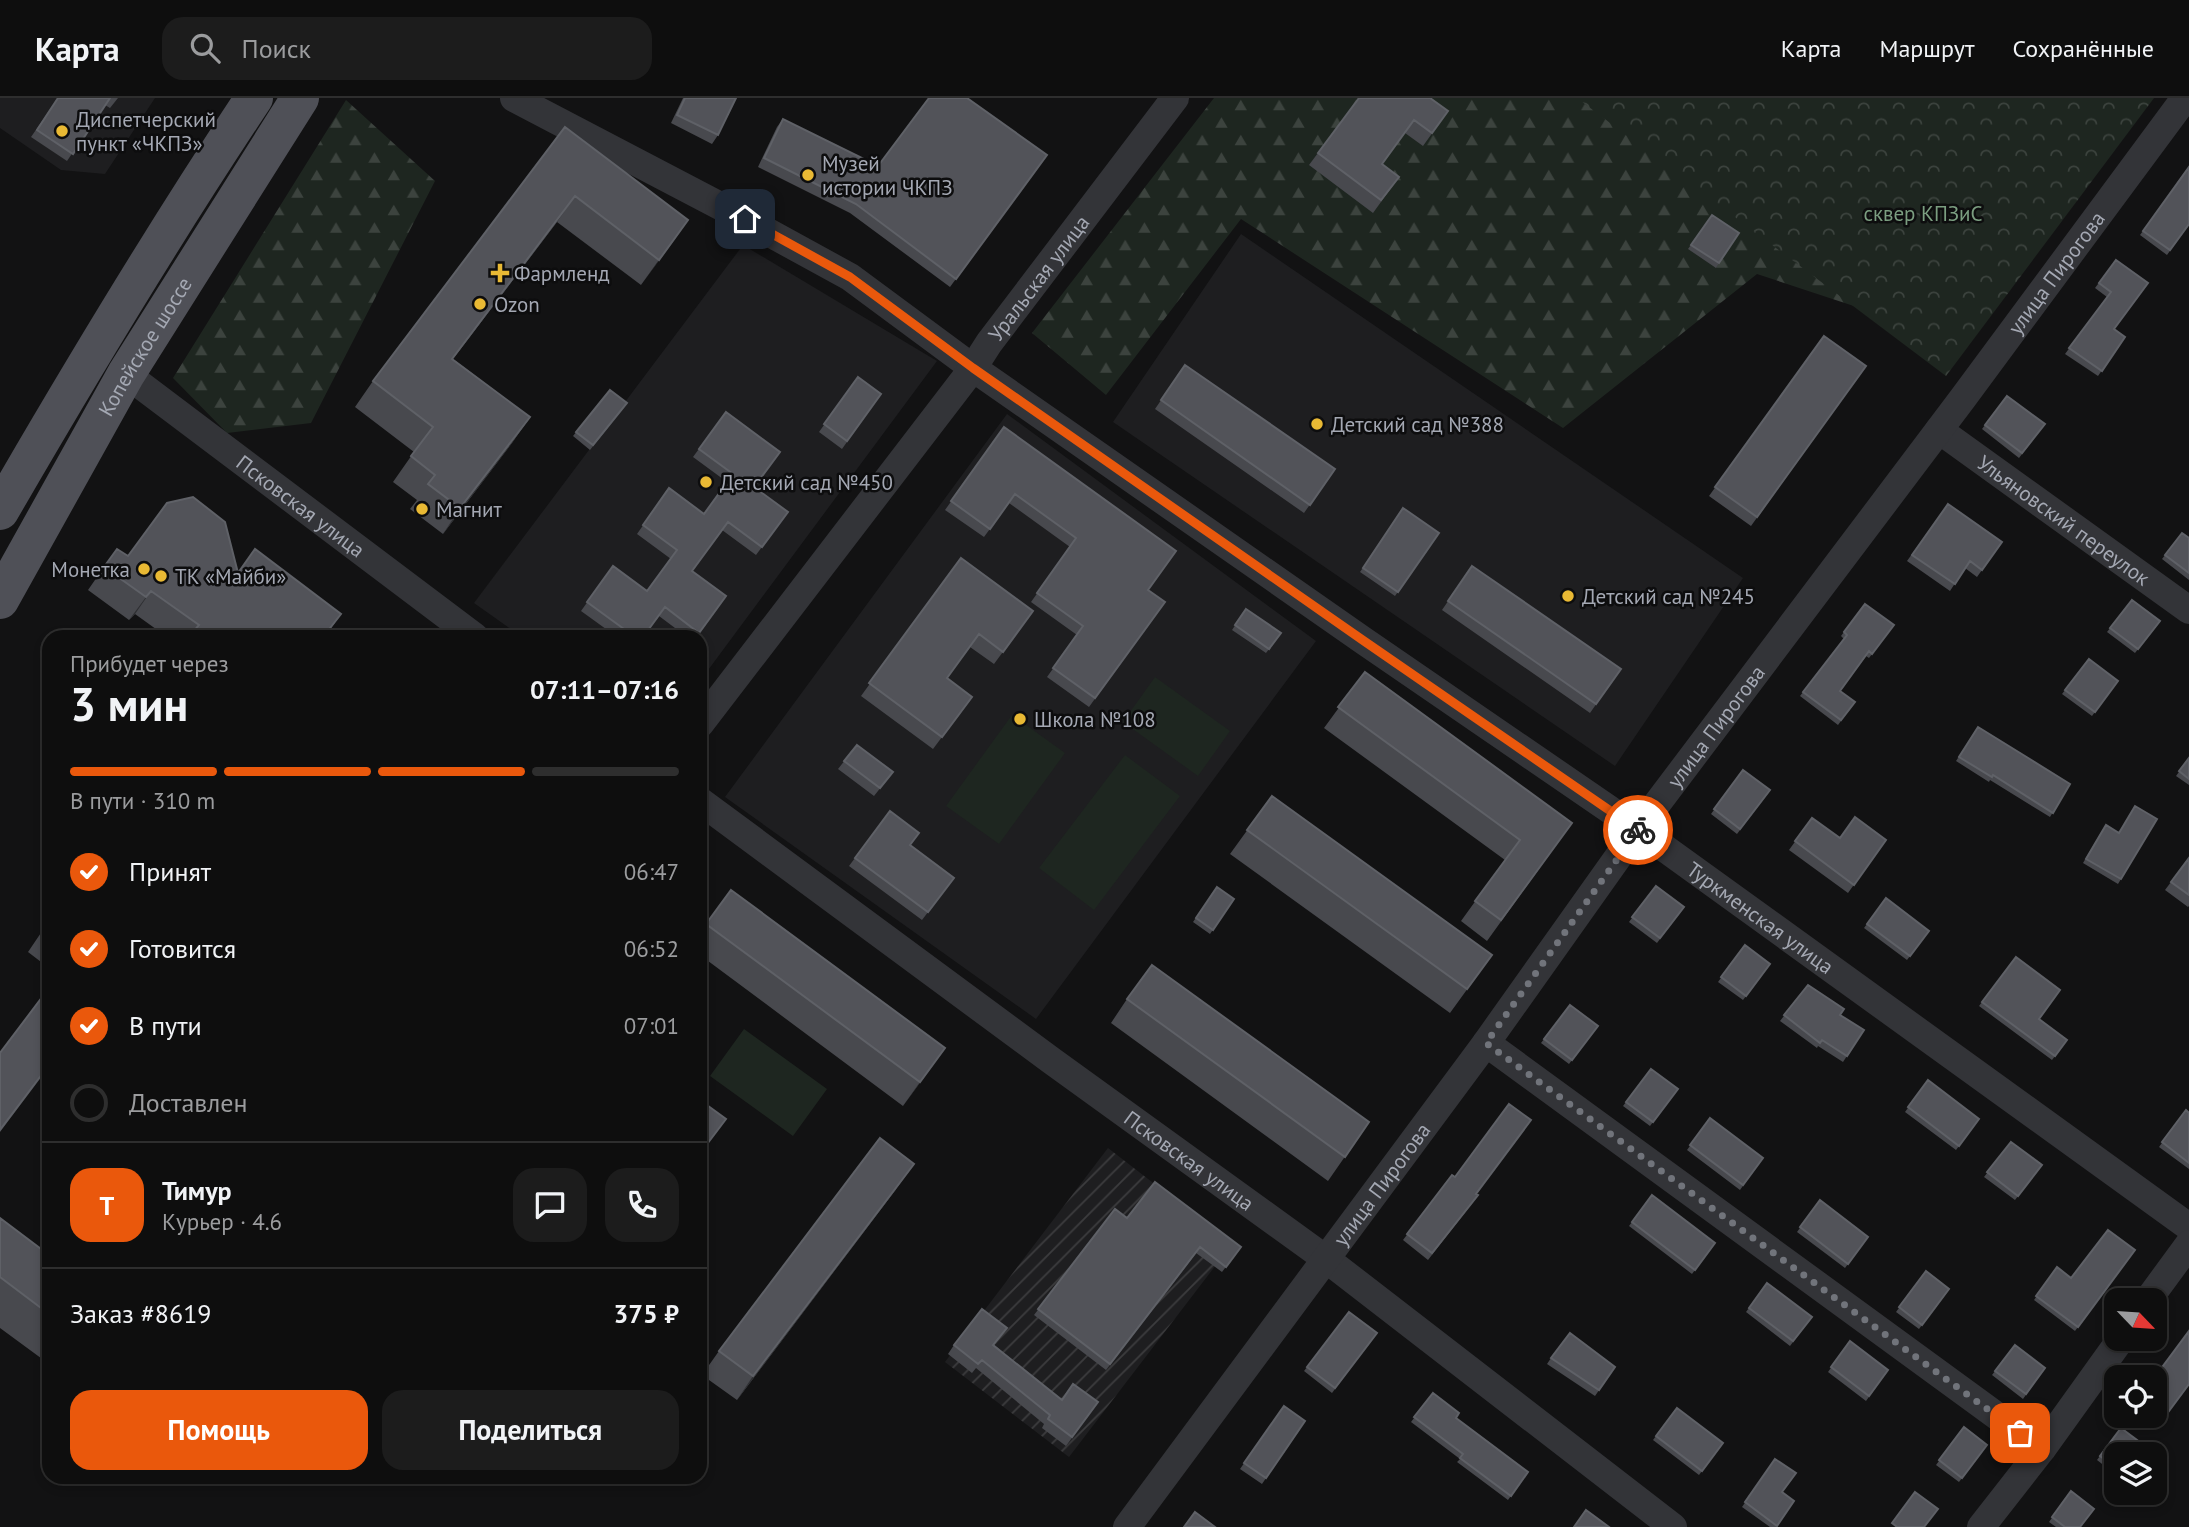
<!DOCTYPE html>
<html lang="ru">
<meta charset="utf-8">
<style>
body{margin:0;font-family:"PT Sans",sans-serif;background:#1c1c1c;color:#f1f3f6;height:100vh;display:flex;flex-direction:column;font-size:26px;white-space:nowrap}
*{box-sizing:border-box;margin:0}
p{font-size:23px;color:#9b9c9e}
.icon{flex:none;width:38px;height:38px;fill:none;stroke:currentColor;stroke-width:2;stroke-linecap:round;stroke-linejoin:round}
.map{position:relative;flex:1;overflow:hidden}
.side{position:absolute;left:42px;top:532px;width:665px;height:854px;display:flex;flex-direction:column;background:#0e0e0e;border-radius:21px;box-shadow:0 4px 10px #0003,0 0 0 2px #2e2e2e}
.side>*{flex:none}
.needle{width:46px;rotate:115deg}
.controls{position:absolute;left:2104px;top:1190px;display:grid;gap:14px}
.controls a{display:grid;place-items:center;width:63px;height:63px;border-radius:14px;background:#0e0e0e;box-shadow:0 4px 10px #0003,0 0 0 2px #2e2e2e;font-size:35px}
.pin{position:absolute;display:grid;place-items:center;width:60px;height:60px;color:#fff;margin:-30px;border-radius:14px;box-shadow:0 4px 10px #0006}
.courier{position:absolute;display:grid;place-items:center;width:70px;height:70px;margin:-35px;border:5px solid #ea580c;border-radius:50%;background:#fff;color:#222;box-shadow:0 2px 9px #0007}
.headline em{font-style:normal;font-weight:800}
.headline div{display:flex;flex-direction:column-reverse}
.headline{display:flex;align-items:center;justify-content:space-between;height:119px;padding:0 28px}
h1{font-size:46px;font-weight:800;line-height:52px}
.bar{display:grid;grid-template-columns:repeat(4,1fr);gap:10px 7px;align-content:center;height:84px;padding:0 28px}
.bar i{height:9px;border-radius:5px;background:#2e2e2e}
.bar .selected{background:#ea580c}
.bar p{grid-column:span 4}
.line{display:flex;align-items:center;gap:18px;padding:0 28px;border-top:2px solid #2e2e2e}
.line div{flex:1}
.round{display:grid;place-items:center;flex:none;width:74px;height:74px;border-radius:21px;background:#1c1c1c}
ol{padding:0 28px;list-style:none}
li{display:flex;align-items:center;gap:21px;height:77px}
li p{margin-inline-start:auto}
li .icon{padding:7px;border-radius:50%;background:#ea580c;color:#fff;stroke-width:4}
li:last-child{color:#9b9c9e}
li i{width:38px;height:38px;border:4px solid #2e2e2e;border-radius:50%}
.button{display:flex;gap:14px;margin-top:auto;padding:14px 28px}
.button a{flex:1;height:80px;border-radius:21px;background:#ea580c;color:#fff;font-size:28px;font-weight:800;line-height:80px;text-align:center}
.button a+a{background:#1c1c1c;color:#f1f3f6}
header{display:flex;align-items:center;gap:42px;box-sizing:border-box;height:98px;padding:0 35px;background:#0e0e0e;border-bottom:2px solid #2e2e2e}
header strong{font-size:33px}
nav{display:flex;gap:38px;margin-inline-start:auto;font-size:24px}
.search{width:490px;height:63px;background:#1c1c1c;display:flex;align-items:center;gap:18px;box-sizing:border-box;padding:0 24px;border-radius:21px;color:#9b9c9e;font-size:26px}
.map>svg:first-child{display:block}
.built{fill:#1e1e20}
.industrial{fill:url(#industrial-furrows)}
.forest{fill:url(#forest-firs)}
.park{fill:url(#park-crowns)}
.garden{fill:#1e2620}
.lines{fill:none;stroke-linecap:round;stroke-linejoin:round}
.minor{stroke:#333438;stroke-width:28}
.primary{stroke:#4f5057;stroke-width:38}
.wall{fill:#48494e}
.shaded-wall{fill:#2e2f32}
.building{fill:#525359;stroke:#5f6167;stroke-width:2}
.done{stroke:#71747b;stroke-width:7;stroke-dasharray:0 12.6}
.route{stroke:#ea580c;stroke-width:9}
.poi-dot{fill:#e9b934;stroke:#0d0d0e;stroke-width:2.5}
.labels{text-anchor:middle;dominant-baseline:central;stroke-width:5;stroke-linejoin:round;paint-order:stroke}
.poi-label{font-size:21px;fill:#a4a8b3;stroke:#0d0d0e;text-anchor:start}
.park-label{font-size:21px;fill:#7b9e80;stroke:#0d0d0e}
.street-label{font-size:21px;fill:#a4a8b3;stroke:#0d0d0e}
</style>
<header>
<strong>Карта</strong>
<div class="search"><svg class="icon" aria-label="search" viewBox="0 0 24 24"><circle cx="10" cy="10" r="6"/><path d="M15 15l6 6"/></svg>Поиск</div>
<nav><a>Карта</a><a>Маршрут</a><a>Сохранённые</a></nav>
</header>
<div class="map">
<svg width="2189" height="1429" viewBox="0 0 2189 1429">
<defs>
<pattern id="industrial-furrows" width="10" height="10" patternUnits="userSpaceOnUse" patternTransform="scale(1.75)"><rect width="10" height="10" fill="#1e1e20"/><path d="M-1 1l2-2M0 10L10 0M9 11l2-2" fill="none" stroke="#3c3c3e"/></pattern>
<pattern id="forest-firs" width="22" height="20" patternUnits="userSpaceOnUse" patternTransform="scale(1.75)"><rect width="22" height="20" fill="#1e2620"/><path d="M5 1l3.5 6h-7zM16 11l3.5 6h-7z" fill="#3c433e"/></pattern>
<pattern id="park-crowns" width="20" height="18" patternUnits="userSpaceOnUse" patternTransform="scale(1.75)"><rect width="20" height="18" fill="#1e2620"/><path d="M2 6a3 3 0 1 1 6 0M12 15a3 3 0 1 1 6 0" fill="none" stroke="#3c433e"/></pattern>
</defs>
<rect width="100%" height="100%" fill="#121213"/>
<path class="built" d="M0 0H155L105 76 61 72 0 30Z
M1241 136 1743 480 1615 668 1113 324Z
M743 147 937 263 700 583V539H522L474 505Z
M1007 316 1316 543 1036 921 725 699Z"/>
<path class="industrial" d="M1108 1050 1232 1146 1069 1359 945 1264Z"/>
<path class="forest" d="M1214 0H2150L1966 245 1757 176 1563 330 1241 121 1106 297 1032 235Z
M346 2 435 83 311 325 227 335 173 280Z"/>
<path class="park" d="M1577 0H2154L1946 278Z"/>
<path class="garden" d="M1155 579 1230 633 1198 678 1123 624Z
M1012 617 1065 655 999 746 946 708Z
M1125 657 1180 698 1094 812 1039 770Z
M744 931 827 991 793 1038 710 978Z"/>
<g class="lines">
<g class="minor">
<path id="s1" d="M514 0 724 110 850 179 973 270 1364 543 1638 731 2189 1129"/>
<path id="s2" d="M126 276 475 539"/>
<path id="s3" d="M1939 332 2189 512"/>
<path id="s4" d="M700 626 973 270 989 245 1175 0"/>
<path id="s5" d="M700 703 1052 963 1326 1161 1673 1429"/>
<path d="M1486 945 2042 1351"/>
<path d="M2148 1202 2189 1146"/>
<path id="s6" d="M1127 1429 1486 945 1638 731 1963 300 2185 0"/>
<path d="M1981 1429 2042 1351 2121 1241"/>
</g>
<g class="primary">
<path d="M0 413C81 273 164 135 254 0"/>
<path id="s7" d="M0 502 126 276 300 0"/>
</g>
</g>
<path class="wall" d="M58 0H118L110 10 105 7 67 63 31 39Z
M683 0H736L718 37 712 46 671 25Z
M1359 0 1448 13 1423 48 1405 35 1382 66 1399 79 1373 115 1309 67Z
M783 21 878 68 1047 57 950 189 850 115 758 69 777 29Z
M565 29 688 122 641 187 557 124 453 261 530 319 512 345 443 436 410 411 417 402 393 384 414 354 355 309 373 283Z
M2189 69V126L2167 157 2140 137Z
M1712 117 1739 135 1716 170 1688 151Z
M2116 162 2114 231 2125 239 2098 278 2065 256 2107 199 2095 190Z
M1824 238 1866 268 1751 428 1709 398Z
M1185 267 1335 371 1304 415 1155 311Z
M858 279 881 296 842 351 819 334Z
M610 292 627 305 590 352 573 338Z
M2007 298 2045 326 2019 360 1982 331Z
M726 314 754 389 788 414 756 457 722 432 692 473 726 498 696 539H687L659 518 643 539H617L581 513 613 468 647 493 671 461 637 436 669 390 704 416 727 384 693 359Z
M1004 329 1148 492 1165 504 1089 609 1047 579 1077 537 1031 504 1070 449 1009 405 984 439 945 412Z
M1948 406 2002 444 1977 479 1965 470 1950 493 1907 463Z
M1403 410 1439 435 1395 498 1360 474Z
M2182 435 2189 440V482L2162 461Z
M128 458 238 475 341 516 325 539H167L135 516 129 522 88 492 104 469Z
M961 460 1033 513 994 566 970 549 947 580 972 599 933 651 861 598Z
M1472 468 1621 571 1590 615 1442 512Z
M2132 502 2160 523 2135 555 2107 534Z
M1865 506 1894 527 1869 560 1866 558 1840 593 1855 604 1838 627 1800 598 1844 541 1841 538Z
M1246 511 1281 535 1266 555 1232 532Z
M2089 561 2118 583 2092 618 2062 596Z
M1365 574 1572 725 1487 843 1461 823 1505 762 1324 630Z
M1978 629 2070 686 2050 719 1990 682 1989 684 1956 663Z
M857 647 893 674 874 698 838 671Z
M2189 660V687L2176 678Z
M1743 672 1770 692 1737 736 1711 716Z
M1272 698 1492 857 1450 915 1230 756Z
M890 713 910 748 954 780 922 822 849 768Z
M1812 720 1840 740 1886 742 1848 795 1789 752Z
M2103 731 2119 735 2121 781 2118 786 2083 765Z
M2189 760V808L2188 809 2165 792Z
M1656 788 1684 809 1657 845 1629 824Z
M1217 789 1234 801 1210 836 1193 824Z
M731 792 945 950 903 1008 700 857V834Z
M1886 800 1929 833 1907 862 1864 830Z
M49 823V870L28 854Z
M1745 847 1770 866 1743 902 1718 884Z
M2016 859 2039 921 2067 942 2052 962 1979 908Z
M1808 887 1840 917 1864 932 1843 964 1818 948 1817 950 1780 923Z
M1127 901 1369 1024 1328 1083 1111 925Z
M1570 907 1598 928 1569 966 1541 945Z
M1651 971 1678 991 1650 1028 1623 1008Z
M1928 982 1979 1021 1956 1052 1905 1014Z
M2186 1012 2189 1015V1071L2159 1049Z
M1710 1020 1763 1060 1740 1092 1687 1052Z
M2011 1044 2042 1067 2015 1102 1984 1079Z
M1452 1077 1476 1096 1473 1104 1428 1162 1403 1142Z
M897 1090 737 1302 702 1277 719 1253Z
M1652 1097 1715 1145 1692 1176 1629 1128Z
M1820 1102 1868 1139 1845 1170 1797 1134Z
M1115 1111 1127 1120 1241 1149 1222 1174 1196 1155 1106 1272 1034 1217Z
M0 1120 49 1157V1266L0 1230Z
M2135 1152 2075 1233 2034 1202 2057 1169 2071 1180Z
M1926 1173 1949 1191 1919 1231 1896 1214Z
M1767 1185 1812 1219 1790 1248 1746 1214Z
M1349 1214 1377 1235 1332 1295 1304 1273Z
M1850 1243 1888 1272 1866 1303 1828 1274Z
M954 1247H994L1062 1302 1098 1304 1066 1348 1042 1330 1044 1326 976 1270 972 1275 948 1256Z
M2015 1247 2045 1270 2023 1301 1992 1277Z
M1551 1260 1615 1269 1595 1298 1547 1266Z
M2154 1280 2189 1286 2163 1321 2154 1314Z
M1433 1295 1456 1320 1528 1374 1508 1402 1457 1364 1460 1361 1411 1324Z
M1284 1308 1305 1323 1262 1386 1240 1371Z
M1677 1310 1723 1345 1699 1377 1653 1342Z
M1964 1329 1987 1347 1959 1384 1936 1367Z
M2121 1330 2116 1356V1377L2097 1362Z
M1775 1361 1782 1394 1794 1403 1776 1429H1770L1742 1409Z
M2071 1393 2080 1429H2056L2049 1424Z"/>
<path class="shaded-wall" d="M575 98 557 124 434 286 452 261Z
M688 122 670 148 641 187 659 162Z
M530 319 512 345 443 436 460 410Z
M151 493 135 516 129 522 146 499Z
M945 950 928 974 903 1008 920 984Z
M49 967V969L0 1034V1032Z
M914 1066 897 1090 737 1302 753 1278Z"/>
<path class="building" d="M58 0H110L73 56 37 32Z
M685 0H736L718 37 677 17Z
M929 0H967L1047 57 956 181 856 106 764 60 783 21 878 68Z
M1359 0H1430L1448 13 1432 35 1414 22 1382 66 1399 79 1381 102 1318 55Z
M565 29 688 122 659 162 575 98 452 261 530 319 460 410 428 386 435 377 411 358 433 329 373 283Z
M2189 69V126L2170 152 2143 133Z
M1712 117 1739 135 1719 165 1691 147Z
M2116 162 2148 185 2114 231 2125 239 2102 273 2069 250 2111 194 2099 185Z
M1824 238 1866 268 1757 419 1715 389Z
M1185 267 1335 371 1310 407 1161 302Z
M858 279 881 296 847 343 824 326Z
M610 292 627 305 593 347 576 334Z
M2007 298 2045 326 2022 355 1985 327Z
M726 314 780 354 754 389 788 414 762 449 728 424 692 473 726 498 699 535 665 509 643 539H635L587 504 613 468 647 493 677 452 643 427 669 390 704 416 733 376 699 351Z
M1004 329 1176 453 1148 492 1165 504 1095 600 1053 570 1083 528 1037 495 1076 440 1015 396 990 431 951 403Z
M193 399 225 424 238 475 255 451 341 516 323 539H189L199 527 151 493 146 499 104 469 117 451 128 458 167 405Z
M1948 406 2002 444 1982 472 1970 463 1955 486 1912 457Z
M1403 410 1439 435 1398 494 1363 470Z
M2182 435 2189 440V475L2165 457Z
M961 460 1033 513 1003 554 979 536 947 580 972 599 942 639 869 585Z
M1472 468 1621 571 1596 606 1448 503Z
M2132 502 2160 523 2138 551 2110 530Z
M1865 506 1894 527 1872 556 1869 553 1840 593 1855 604 1841 622 1803 594 1847 537 1844 534Z
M1246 511 1281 535 1269 551 1235 527Z
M2089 561 2118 583 2095 614 2065 592Z
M1365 574 1572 725 1501 822 1475 803 1520 742 1338 609Z
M1978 629 2070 686 2053 715 1993 677 1992 679 1959 659Z
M857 647 893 674 880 690 844 663Z
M2189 660V681L2179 673Z
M1743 672 1770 692 1740 731 1714 711Z
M1272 698 1492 857 1467 891 1247 732Z
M2135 708 2157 721 2121 781 2086 761 2106 727 2119 735Z
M890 713 919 735 910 747 954 780 928 814 855 760Z
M1855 719 1886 742 1854 787 1795 743 1812 720 1840 740Z
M2189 760V797L2171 784Z
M1656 788 1684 809 1660 840 1632 819Z
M1217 789 1234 801 1213 832 1196 820Z
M731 792 945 950 920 984 706 826Z
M1886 800 1929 833 1910 858 1867 826Z
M49 823V835L44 831Z
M1745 847 1770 866 1746 898 1721 879Z
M2016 859 2060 892 2039 921 2067 942 2055 958 1982 904Z
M1152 867 1369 1024 1345 1059 1127 901Z
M1808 887 1844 911 1840 917 1864 932 1847 958 1822 942 1820 945 1784 917Z
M49 890V967L0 1032V955Z
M1570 907 1598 928 1572 962 1544 941Z
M1651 971 1678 991 1653 1024 1626 1004Z
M1928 982 1979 1021 1959 1048 1908 1009Z
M700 1002 726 1021 701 1054H700Z
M1509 1006 1531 1022 1476 1096 1478 1097 1432 1155 1407 1136 1452 1077 1455 1079Z
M2186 1012 2189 1015V1065L2162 1044Z
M1710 1020 1763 1060 1743 1087 1690 1047Z
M880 1040 914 1066 753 1278 719 1253Z
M2011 1044 2042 1067 2018 1098 1987 1074Z
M1155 1084 1241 1149 1226 1169 1200 1149 1110 1266 1038 1211 1115 1111 1127 1120Z
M1652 1097 1715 1145 1695 1172 1632 1124Z
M1820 1102 1868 1139 1848 1166 1800 1129Z
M0 1120 49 1157V1216L0 1179Z
M2108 1132 2135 1152 2078 1229 2036 1198 2057 1169 2071 1180Z
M1926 1173 1949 1191 1922 1227 1899 1209Z
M1767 1185 1812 1219 1793 1243 1749 1210Z
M982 1211 1007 1230 993 1247 1062 1302 1073 1286 1098 1304 1072 1339 1048 1321 1050 1317 982 1262 978 1266 954 1247Z
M1349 1214 1377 1235 1335 1290 1307 1269Z
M2189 1233V1286L2166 1317 2154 1307V1280Z
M1570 1235 1615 1269 1599 1292 1551 1260Z
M1850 1243 1888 1272 1869 1298 1831 1269Z
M2015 1247 2045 1270 2026 1296 1995 1273Z
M1433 1295 1459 1315 1456 1320 1528 1374 1511 1398 1460 1360 1463 1356 1414 1319Z
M1284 1308 1305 1323 1266 1380 1244 1365Z
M1677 1310 1723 1345 1702 1373 1656 1338Z
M1964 1329 1987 1347 1962 1380 1939 1362Z
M2121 1330 2149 1351 2145 1356H2116V1370L2100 1358Z
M1775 1361 1796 1375 1782 1394 1794 1403 1777 1428 1745 1404Z
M2071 1393 2094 1411 2080 1429H2065L2052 1419Z
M1915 1394 1938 1411 1924 1429H1897L1892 1425Z
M1586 1412 1609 1429H1574Z
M1195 1414 1215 1429H1184Z"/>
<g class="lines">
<path class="done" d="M1638 732 1486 945 2020 1335"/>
<path class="route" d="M745 121 850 179 973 270 1364 543 1638 732"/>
</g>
<g class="poi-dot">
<circle cx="62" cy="33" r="7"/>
<circle cx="808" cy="77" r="7"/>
<path d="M496.5 164.5h7v7h7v7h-7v7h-7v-7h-7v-7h7z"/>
<circle cx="480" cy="206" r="7"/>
<circle cx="1317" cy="326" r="7"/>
<circle cx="706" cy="384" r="7"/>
<circle cx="422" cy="411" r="7"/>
<circle cx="144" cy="471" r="7"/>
<circle cx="161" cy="478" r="7"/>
<circle cx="1568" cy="498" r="7"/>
<circle cx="1020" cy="621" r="7"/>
</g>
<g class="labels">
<g class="poi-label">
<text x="76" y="21">Диспетчерский<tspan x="76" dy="24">пункт «ЧКПЗ»</tspan></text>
<text x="822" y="65">Музей<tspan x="822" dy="24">истории ЧКПЗ</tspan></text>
<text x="514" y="175">Фармленд</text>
<text x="494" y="206">Ozon</text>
<text x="1331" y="326">Детский сад №388</text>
<text x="720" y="384">Детский сад №450</text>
<text x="436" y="411">Магнит</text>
<text x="130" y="471" text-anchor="end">Монетка</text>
<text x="175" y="478">ТК «Майби»</text>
<text x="1582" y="498">Детский сад №245</text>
<text x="1034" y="621">Школа №108</text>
</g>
<g class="park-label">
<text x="1923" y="115">сквер КПЗиС</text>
</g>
<g class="street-label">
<text stroke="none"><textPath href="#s6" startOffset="1561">улица Пирогова</textPath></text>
<text stroke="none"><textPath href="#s4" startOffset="560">Уральская улица</textPath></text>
<text stroke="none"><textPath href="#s7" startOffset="292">Копейское шоссе</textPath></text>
<text stroke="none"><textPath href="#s2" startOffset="219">Псковская улица</textPath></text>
<text stroke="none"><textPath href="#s3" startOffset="154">Ульяновский переулок</textPath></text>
<text stroke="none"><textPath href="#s6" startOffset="994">улица Пирогова</textPath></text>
<text stroke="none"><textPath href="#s1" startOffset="1494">Туркменская улица</textPath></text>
<text stroke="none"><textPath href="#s5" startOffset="607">Псковская улица</textPath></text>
<text stroke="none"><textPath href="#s6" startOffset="427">улица Пирогова</textPath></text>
</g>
</g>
</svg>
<div class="controls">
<a><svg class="needle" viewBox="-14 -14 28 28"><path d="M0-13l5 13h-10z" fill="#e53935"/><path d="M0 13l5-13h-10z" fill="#9b9c9e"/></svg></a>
<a><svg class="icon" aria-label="locate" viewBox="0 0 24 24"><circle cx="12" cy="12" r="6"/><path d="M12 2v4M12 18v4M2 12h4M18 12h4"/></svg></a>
<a><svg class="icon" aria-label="layers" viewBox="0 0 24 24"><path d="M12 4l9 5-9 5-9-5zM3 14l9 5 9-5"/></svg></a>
</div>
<div class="pin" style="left:2020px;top:1335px;background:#ea580c"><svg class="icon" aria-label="bag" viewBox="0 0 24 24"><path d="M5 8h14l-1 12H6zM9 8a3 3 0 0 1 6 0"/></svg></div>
<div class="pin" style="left:745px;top:121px;background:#1f2937"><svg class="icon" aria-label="home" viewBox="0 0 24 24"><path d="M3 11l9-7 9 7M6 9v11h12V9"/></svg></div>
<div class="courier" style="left:1638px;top:732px"><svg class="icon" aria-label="bike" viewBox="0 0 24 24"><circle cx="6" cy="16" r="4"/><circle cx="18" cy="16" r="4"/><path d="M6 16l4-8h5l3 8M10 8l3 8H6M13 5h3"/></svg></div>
<section class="side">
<div class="headline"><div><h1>3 мин</h1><p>Прибудет через</p></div><em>07:11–07:16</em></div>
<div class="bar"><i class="selected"></i><i class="selected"></i><i class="selected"></i><i></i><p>В пути · 310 m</p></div>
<ol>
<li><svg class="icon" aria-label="check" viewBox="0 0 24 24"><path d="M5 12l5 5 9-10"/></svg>Принят<p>06:47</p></li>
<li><svg class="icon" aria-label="check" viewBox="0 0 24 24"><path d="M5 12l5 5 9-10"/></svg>Готовится<p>06:52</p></li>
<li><svg class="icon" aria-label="check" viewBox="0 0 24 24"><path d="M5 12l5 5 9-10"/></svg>В пути<p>07:01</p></li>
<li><i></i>Доставлен</li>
</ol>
<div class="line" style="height:126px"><b class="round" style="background:#ea580c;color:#fff">Т</b><div><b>Тимур</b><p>Курьер · 4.6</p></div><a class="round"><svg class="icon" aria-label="chat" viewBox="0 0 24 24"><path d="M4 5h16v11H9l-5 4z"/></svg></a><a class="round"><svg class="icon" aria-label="phone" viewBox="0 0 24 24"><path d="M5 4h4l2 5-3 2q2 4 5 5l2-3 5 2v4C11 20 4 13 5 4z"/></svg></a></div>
<div class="line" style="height:91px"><div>Заказ #8619</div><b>375 ₽</b></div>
<div class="button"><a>Помощь</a><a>Поделиться</a></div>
</section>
</div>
